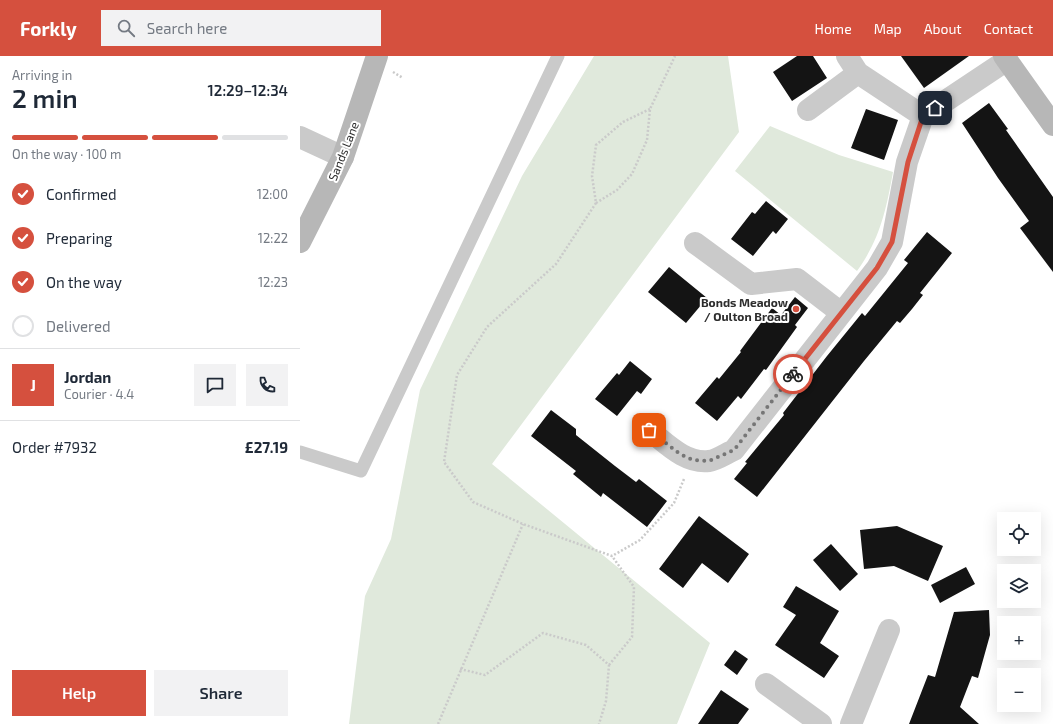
<!DOCTYPE html>
<meta charset="utf-8">
<style>
body{margin:0;font-family:"Exo 2",sans-serif;background:#f2f2f3;color:#1f2937;height:100vh;display:flex;flex-direction:column;font-size:15px;white-space:nowrap}
*{box-sizing:border-box;margin:0}
p{font-size:13px;color:#747a83}
.icon{flex:none;width:22px;height:22px;fill:none;stroke:currentColor;stroke-width:2;stroke-linecap:round;stroke-linejoin:round}
.map{position:relative;flex:1;overflow:hidden}
.side{display:flex;flex-direction:column;background:#fff;width:300px}
.side>*{flex:none}
.buttons{position:absolute;left:697px;top:456px;display:grid;gap:8px}
.buttons a{display:grid;place-items:center;width:44px;height:44px;border-radius:0px;background:#fff;box-shadow:0 4px 16px #0002;font-size:20px}
.pin{position:absolute;display:grid;place-items:center;width:34px;height:34px;color:#fff;margin:-17px;border-radius:8px;box-shadow:0 2px 6px #0006}
.courier{position:absolute;display:grid;place-items:center;width:40px;height:40px;margin:-20px;border:3px solid #d5503e;border-radius:50%;background:#fff;color:#222;box-shadow:0 1px 5px #0007}
.summary em{font-style:normal;font-weight:600}
.summary div{display:flex;flex-direction:column-reverse}
.summary{display:flex;align-items:center;justify-content:space-between;height:68px;padding:0 12px}
h1{font-size:26px;font-weight:600;line-height:30px}
.bar{display:grid;grid-template-columns:repeat(4,1fr);gap:6px 4px;align-content:center;height:48px;padding:0 12px}
.bar i{height:5px;border-radius:3px;background:#e0e1e3}
.bar .on{background:#d5503e}
.bar p{grid-column:span 4}
.line{display:flex;align-items:center;gap:10px;padding:0 12px;border-top:1px solid #e0e1e3}
.line div{flex:1}
.round{display:grid;place-items:center;flex:none;width:42px;height:42px;border-radius:0px;background:#f2f2f3}
ol{padding:0 12px;list-style:none}
li{display:flex;align-items:center;gap:12px;height:44px}
li p{margin-inline-start:auto}
li .icon{padding:4px;border-radius:50%;background:#d5503e;color:#fff;stroke-width:4}
li:last-child{color:#747a83}
li i{width:22px;height:22px;border:2px solid #e0e1e3;border-radius:50%}
.cta{display:flex;gap:8px;margin-top:auto;padding:8px 12px}
.cta a{flex:1;height:46px;border-radius:0px;background:#d5503e;color:#fff;font-size:16px;font-weight:600;line-height:46px;text-align:center}
.cta a+a{background:#f2f2f3;color:#1f2937}
header{display:flex;align-items:center;gap:24px;box-sizing:border-box;height:56px;padding:0 20px;background:#d5503e;color:#fff}
header strong{font-size:19px}
nav{display:flex;gap:22px;margin-inline-start:auto;font-size:14px}
.search{width:280px;height:36px;background:#f2f2f3;display:flex;align-items:center;gap:10px;box-sizing:border-box;padding:0 14px;border-radius:0px;color:#747a83;font-size:15px}
main{display:flex;flex:1;min-height:0}
.map>svg:first-child{display:block}
.green{fill:#e0e9dc}
.building{fill:#141414}
.lines{fill:none;stroke-linecap:round;stroke-linejoin:round}
.path{stroke:#cacaca;stroke-width:2.5;stroke-dasharray:2 2;stroke-linecap:butt}
.lane{stroke:#cacaca;stroke-width:13}
.street{stroke:#cacaca;stroke-width:22}
.secondary{stroke:#b7b7b7;stroke-width:22}
.done{stroke:#767676;stroke-width:4;stroke-dasharray:0 7.2}
.route{stroke:#d5503e;stroke-width:5}
.poi-dot{fill:#d5503e;stroke:#fff;stroke-width:1.5}
.labels{text-anchor:middle;dominant-baseline:central;stroke-width:4;stroke-linejoin:round;paint-order:stroke}
.street-label{font-size:12px;fill:#2d2d2d;stroke:#fff}
.poi-label{font-size:12px;font-weight:bold;fill:#2d2d2d;stroke:#fff;text-anchor:end}
</style>
<header>
<strong>Forkly</strong>
<div class="search"><svg class="icon" aria-label="search" viewBox="0 0 24 24"><circle cx="10" cy="10" r="6"/><path d="M15 15l6 6"/></svg>Search here</div>
<nav><a>Home</a><a>Map</a><a>About</a><a>Contact</a></nav>
</header>
<main>
<section class="side">
<div class="summary"><div><h1>2 min</h1><p>Arriving in</p></div><em>12:29–12:34</em></div>
<div class="bar"><i class="on"></i><i class="on"></i><i class="on"></i><i></i><p>On the way · 100 m</p></div>
<ol>
<li><svg class="icon" aria-label="check" viewBox="0 0 24 24"><path d="M5 12l5 5 9-10"/></svg>Confirmed<p>12:00</p></li>
<li><svg class="icon" aria-label="check" viewBox="0 0 24 24"><path d="M5 12l5 5 9-10"/></svg>Preparing<p>12:22</p></li>
<li><svg class="icon" aria-label="check" viewBox="0 0 24 24"><path d="M5 12l5 5 9-10"/></svg>On the way<p>12:23</p></li>
<li><i></i>Delivered</li>
</ol>
<div class="line" style="height:72px"><b class="round" style="background:#d5503e;color:#fff">J</b><div><b>Jordan</b><p>Courier · 4.4</p></div><a class="round"><svg class="icon" aria-label="chat" viewBox="0 0 24 24"><path d="M4 5h16v11H9l-5 4z"/></svg></a><a class="round"><svg class="icon" aria-label="phone" viewBox="0 0 24 24"><path d="M5 4h4l2 5-3 2q2 4 5 5l2-3 5 2v4C11 20 4 13 5 4z"/></svg></a></div>
<div class="line" style="height:52px"><div>Order #7932</div><b>£27.19</b></div>
<div class="cta"><a>Help</a><a>Share</a></div>
</section>
<div class="map">
<svg width="753" height="668" viewBox="0 0 753 668">
<rect width="100%" height="100%" fill="#fff"/>
<path class="green" d="M294 0H428L439 76 192 408 410 587 377 668H49L65 540 91 483 120 334 222 120Z
M470 70 539 99 593 116C586 155 580 183 557 215L435 115Z"/>
<path class="building" d="M497 0H513L527 22 492 45 473 16Z
M601 0H669L624 32Z
M689 47 708 73 706 74 753 141V216L720 172 729 165 698 122 662 67Z
M566 53 598 64 584 104 551 92Z
M466 145 488 163 476 178 473 175 453 200 431 183 452 156 455 158Z
M627 176 652 197 620 237 623 239 612 253 600 267 597 265 564 305 457 441 434 423 447 407 445 406 484 359 483 357 527 300 562 257 565 260 608 207 604 204Z
M369 211 407 242 386 267 348 236Z
M495 241 508 252 495 269 497 271 466 314 464 313 441 343 438 340 417 365 395 347 417 321 419 323 441 296 440 295 472 252 481 259Z
M330 305 352 323 341 338 337 335 317 360 295 343 317 317 319 319Z
M251 354 276 373V379L315 410 336 426 339 423 367 445 347 471 303 437 301 441 273 418 276 415 231 380Z
M399 460 449 498 428 527 402 507 383 532 359 513Z
M597 470 643 490 628 525 594 510 564 513 560 474Z
M531 488 558 518 540 535 513 504Z
M666 511 675 528 640 547 631 529Z
M496 530 539 555 520 587 539 600 524 622 475 589 496 559 483 551Z
M689 554 690 579 678 622 672 620 660 651 679 668H609L628 619 635 621 654 556Z
M435 594 448 603 437 619 424 609Z
M421 634 449 653 438 668H398Z"/>
<g class="lines">
<path class="path" d="M93 16 103 22
M350 53 323 66 296 89 292 120 296 147 317 134 332 118 347 84 350 53 375 0
M296 147 256 208 187 271 157 319 144 406 173 446 223 468 312 500 340 484 374 447 384 423
M309 609 332 581 334 531 312 500
M160 613 185 619 243 577 286 589 309 609 306 645 299 668
M138 668 223 468"/>
<path class="lane" d="M0 396 61 415 258 0"/>
<path class="street" d="M547 0 558 17 623 60
M508 54 558 17
M0 81 43 101
M395 187 451 228 497 223 540 256
M349 374C366 387 385 408 409 405 417 404 427 397 434 394L577 212 592 186 607 106 623 60 707 4
M466 628 521 668
M551 668 589 574"/>
<path class="secondary" d="M704 0 753 69
M0 186 43 101 77 0"/>
</g>
<g class="lines">
<path class="done" d="M349 374 380 398 393 404 409 405 434 394 493 318"/>
<path class="route" d="M493 318 577 212 592 186 608 106 623 60 635 52"/>
</g>
<circle class="poi-dot" cx="496" cy="253" r="4"/>
<g class="labels">
<g class="street-label">
<text transform="translate(43 95) rotate(-68)">Sands Lane</text>
</g>
<g class="poi-label">
<text x="488" y="246">Bonds Meadow<tspan x="488" dy="14">/ Oulton Broad</tspan></text>
</g>
</g>
</svg>
<div class="buttons">
<a><svg class="icon" aria-label="locate" viewBox="0 0 24 24"><circle cx="12" cy="12" r="6"/><path d="M12 2v4M12 18v4M2 12h4M18 12h4"/></svg></a>
<a><svg class="icon" aria-label="layers" viewBox="0 0 24 24"><path d="M12 4l9 5-9 5-9-5zM3 14l9 5 9-5"/></svg></a>
<a>+</a>
<a>−</a>
</div>
<div class="pin" style="left:349px;top:374px;background:#ea580c"><svg class="icon" aria-label="bag" viewBox="0 0 24 24"><path d="M5 8h14l-1 12H6zM9 8a3 3 0 0 1 6 0"/></svg></div>
<div class="pin" style="left:635px;top:52px;background:#1f2937"><svg class="icon" aria-label="home" viewBox="0 0 24 24"><path d="M3 11l9-7 9 7M6 9v11h12V9"/></svg></div>
<div class="courier" style="left:493px;top:318px"><svg class="icon" aria-label="bike" viewBox="0 0 24 24"><circle cx="6" cy="16" r="4"/><circle cx="18" cy="16" r="4"/><path d="M6 16l4-8h5l3 8M10 8l3 8H6M13 5h3"/></svg></div>
</div>
</main>
